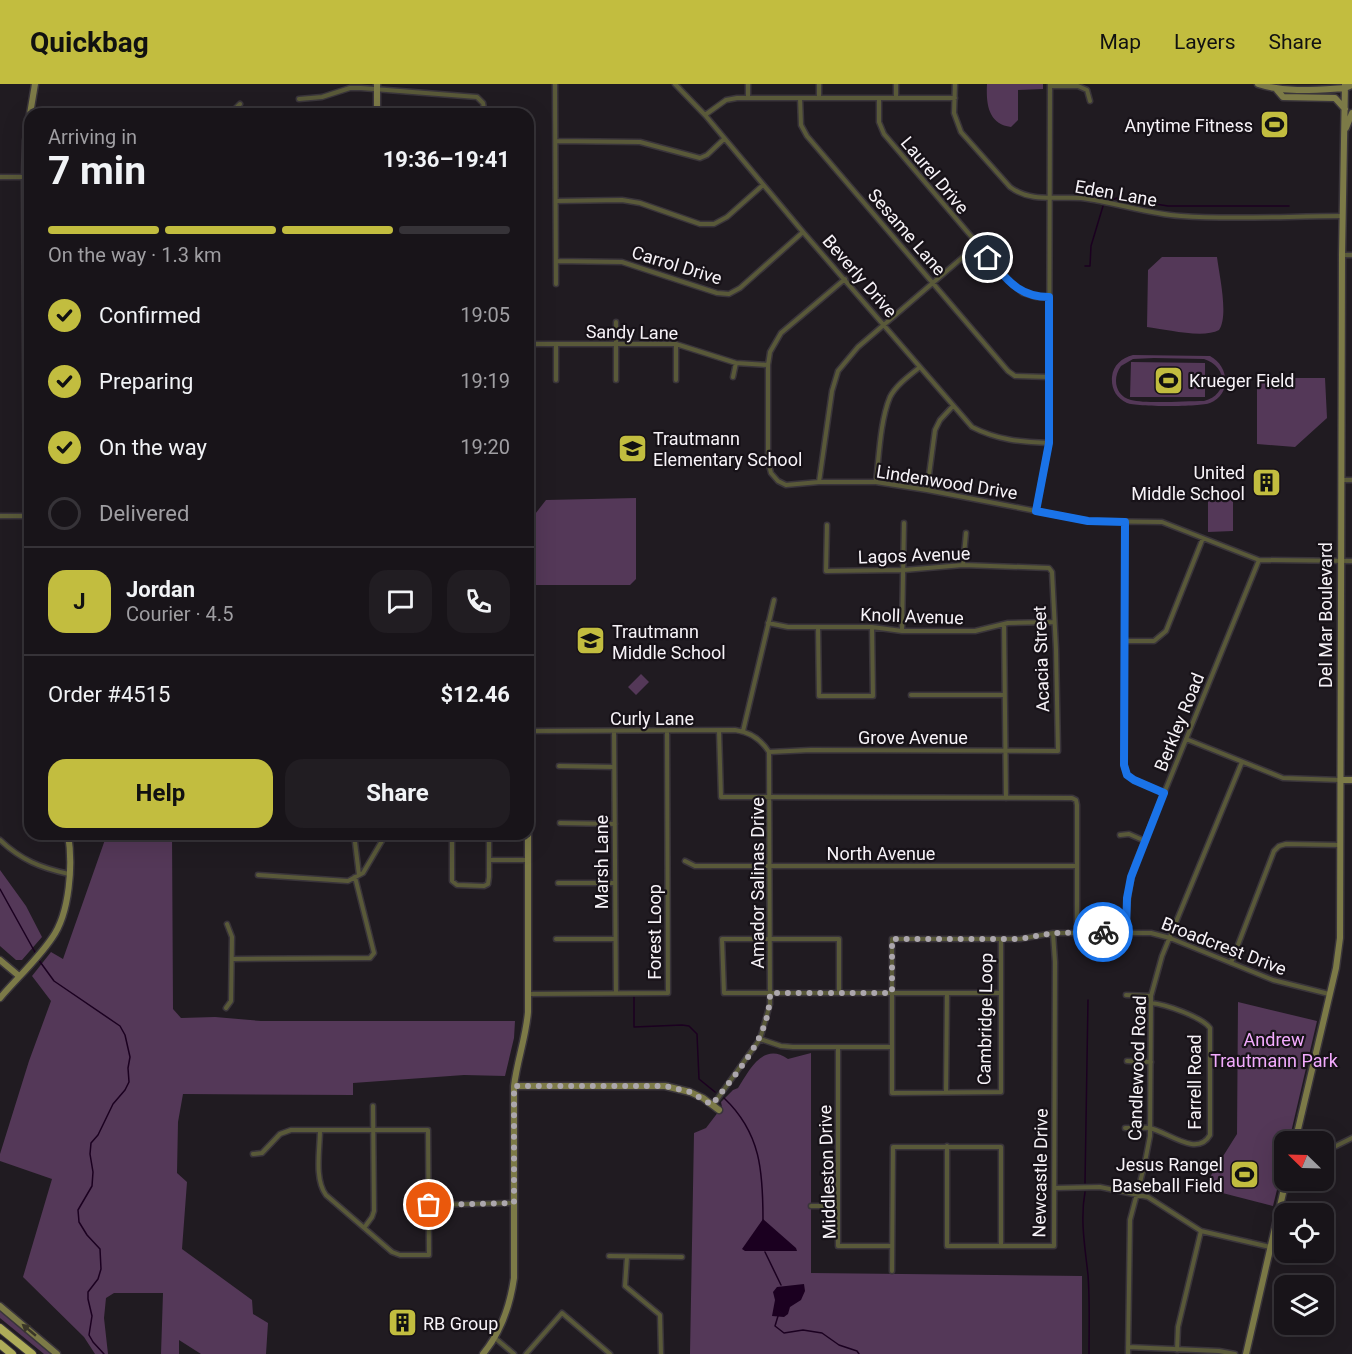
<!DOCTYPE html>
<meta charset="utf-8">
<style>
body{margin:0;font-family:Roboto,sans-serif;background:#211d22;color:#f1f3f6;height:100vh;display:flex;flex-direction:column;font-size:22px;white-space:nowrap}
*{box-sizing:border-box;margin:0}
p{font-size:20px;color:#9f9ea2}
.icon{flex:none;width:33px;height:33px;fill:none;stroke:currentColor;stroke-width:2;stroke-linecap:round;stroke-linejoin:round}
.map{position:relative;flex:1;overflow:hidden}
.details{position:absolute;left:24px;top:24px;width:510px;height:732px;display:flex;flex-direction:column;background:#181419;border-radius:18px;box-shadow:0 6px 24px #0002,0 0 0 2px #363338}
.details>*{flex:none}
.needle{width:39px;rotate:293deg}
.controls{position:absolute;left:1274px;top:1047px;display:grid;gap:12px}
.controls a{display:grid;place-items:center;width:60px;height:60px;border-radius:12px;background:#181419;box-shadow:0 6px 24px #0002,0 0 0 2px #363338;font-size:30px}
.pin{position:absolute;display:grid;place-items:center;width:51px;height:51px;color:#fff;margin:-26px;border:3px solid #fff;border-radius:50%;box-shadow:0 2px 6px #0007}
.courier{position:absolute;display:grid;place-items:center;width:60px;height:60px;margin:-30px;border:4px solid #1a73e8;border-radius:50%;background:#fff;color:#222;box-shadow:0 2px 8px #0007}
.headline em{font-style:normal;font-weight:700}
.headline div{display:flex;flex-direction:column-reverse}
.headline{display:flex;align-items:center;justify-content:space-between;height:102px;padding:0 24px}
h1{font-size:39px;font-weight:700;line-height:45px}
.bar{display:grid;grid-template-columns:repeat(4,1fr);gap:9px 6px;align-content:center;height:72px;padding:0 24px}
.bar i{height:8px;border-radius:4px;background:#363338}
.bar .on{background:#c2bd3f}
.bar p{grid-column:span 4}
.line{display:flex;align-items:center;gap:15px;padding:0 24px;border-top:2px solid #363338}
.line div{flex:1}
.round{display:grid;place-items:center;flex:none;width:63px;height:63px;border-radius:18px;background:#211d22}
ol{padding:0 24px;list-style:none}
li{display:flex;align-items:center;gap:18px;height:66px}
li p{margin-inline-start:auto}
li .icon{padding:6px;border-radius:50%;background:#c2bd3f;color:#111;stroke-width:4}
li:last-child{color:#9f9ea2}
li i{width:33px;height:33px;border:3px solid #363338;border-radius:50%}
.primary-button{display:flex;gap:12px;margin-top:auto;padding:12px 24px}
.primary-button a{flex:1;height:69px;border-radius:18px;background:#c2bd3f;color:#111;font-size:24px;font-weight:700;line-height:69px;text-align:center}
.primary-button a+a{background:#211d22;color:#f1f3f6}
header{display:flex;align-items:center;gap:36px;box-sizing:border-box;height:84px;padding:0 30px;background:#c2bd3f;color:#111}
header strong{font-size:28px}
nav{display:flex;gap:33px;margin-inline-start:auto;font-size:21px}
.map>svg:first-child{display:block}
.green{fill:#543858;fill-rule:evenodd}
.water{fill:#1b0020}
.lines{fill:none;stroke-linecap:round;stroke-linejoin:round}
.stream{stroke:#1b0020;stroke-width:1.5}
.street-casing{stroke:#3a353b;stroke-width:7}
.secondary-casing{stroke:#3a353b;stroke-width:9}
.highway-casing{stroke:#3a353b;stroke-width:10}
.street{stroke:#595939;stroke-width:4}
.secondary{stroke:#7c7a47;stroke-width:6}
.highway{stroke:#aeac59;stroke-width:8}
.oneway{fill:#3a3628}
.done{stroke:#aca7ad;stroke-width:6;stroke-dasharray:0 10.8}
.route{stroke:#1a73e8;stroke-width:8}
.labels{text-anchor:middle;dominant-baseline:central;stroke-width:4.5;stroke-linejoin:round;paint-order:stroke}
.poi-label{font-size:18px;fill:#f7f3f8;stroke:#171218;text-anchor:start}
.street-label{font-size:18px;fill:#f7f3f8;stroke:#171218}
.park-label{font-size:18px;fill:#f3abfe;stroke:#171218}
</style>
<header>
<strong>Quickbag</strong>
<nav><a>Map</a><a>Layers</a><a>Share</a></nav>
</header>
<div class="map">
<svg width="1352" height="1270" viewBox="0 0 1352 1270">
<rect width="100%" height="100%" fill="#201b21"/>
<path class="green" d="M987 0H1043V5L1018 6V36L1011 43C988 40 986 20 987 0Z
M1162 173H1217C1219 190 1229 232 1219 246 1203 255 1165 245 1147 243L1148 186Z
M1133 271 1210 272C1229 282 1232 310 1210 319 1201 323 1136 323 1127 319 1116 314 1111 304 1112 293 1113 281 1122 274 1133 271ZM1154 274 1204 275C1228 283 1229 310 1204 317 1186 317 1147 320 1131 316 1115 312 1112 294 1121 282L1133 275Z
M1131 278 1205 279V313H1130Z
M1259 294H1325L1327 334 1295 363 1257 360V296Z
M636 414V495L630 501H534L532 434 546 416Z
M1208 416H1233V447L1208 448Z
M641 590 649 598 636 611 628 603Z
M107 750H172L173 925 181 934 215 933 261 937H515L514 954 505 992 464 991 353 999V1011L183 1010 178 1038 177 1089 187 1098 182 1165 252 1216 253 1230 268 1239 266 1270H201L179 1256V1270H161L163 1209H114L106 1214 104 1234 108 1270H95L84 1253 23 1193 52 1095 0 1077V1070L29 977 51 917 32 892 51 868 63 875Z
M0 786 26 822 42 853 22 876H16L0 862Z
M1238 918 1317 937 1289 1057 1284 1058V1077L1273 1122 1203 1104 1237 1050Z
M811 969V1189L1082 1192V1270H690L694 1049 706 1044 722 1023 721 1018 733 1006 738 1004C749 987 763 957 788 975Z
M0 1227 51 1270H44L0 1234Z"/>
<path class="water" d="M763 1135 796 1164 797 1167H745L742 1165Z
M804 1200 805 1207 801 1216 790 1223 788 1230 784 1233 772 1232 775 1216 773 1208 777 1203Z"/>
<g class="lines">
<path class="stream" d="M1112 116 1117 114 1168 122H1289
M1085 182H1090L1091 162 1103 122
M0 805 36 870
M38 875 54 897 120 942 125 951 130 973 128 984 129 998 125 1006 113 1020 98 1051 91 1059 90 1070 93 1088 92 1102 78 1126 79 1138 87 1151 100 1165 101 1185 98 1195 88 1208V1215L92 1232 89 1251 93 1258 104 1270
M634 913V943L682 941 689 942 697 950 699 995 715 1008
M724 1014C761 1049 763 1088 763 1136
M1085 1099 1088 916
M1085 1108C1080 1136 1085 1163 1088 1191 1090 1217 1089 1244 1089 1270
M765 1168 781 1201
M778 1232 775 1242 784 1249 803 1246 822 1249 839 1261 857 1267 859 1270"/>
<defs>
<path id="street" d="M555 0 556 200
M675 0 705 31 803 148 972 343C997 356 1021 358 1049 359
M748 0V14
M819 0V14
M896 0V14
M955 0 954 29 961 48 1010 103C1031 119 1056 112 1081 114 1115 118 1147 130 1181 132 1234 136 1289 132 1343 132
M1050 2H1078L1087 6 1090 17
M800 14 801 41 807 52 1008 287 1015 292 1049 293
M879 14V38L884 50 1011 199 1023 209 1036 213H1049
M299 15 322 13 350 4H361L477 13 483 19 485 30
M235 30V25L240 20
M705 31 726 16 737 14H955
M556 57 640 58 700 74 707 71 724 55
M0 93H30
M556 117 622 116 640 119 700 140H714L727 133 763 101
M1342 171H1352
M556 177 622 178 717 209 729 210 740 204 803 148
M845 195 781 249 770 268 768 281V377L771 389 778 397 786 401 819 398H876L927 406 1088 437 1162 438 1259 476 1352 477
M528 260H676L736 279 768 281
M733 293 736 279
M556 296V260
M616 296V238
M676 296V260
M1341 396H1352
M819 398 832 307 838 287 858 263 977 161
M876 398C879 373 880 337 890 313 896 301 909 292 920 283
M927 406 935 346 940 336 953 322
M1036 427 1049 359 1050 0
M0 432H29
M1125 438 1124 681 1127 691 1134 696 1164 709
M963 481 966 449
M768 539 788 543H872L902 547H975L1008 539 1053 538
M1004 540 1006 714
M818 543 819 612H873L872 543
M902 547 904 439
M1125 557H1154L1166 547 1203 454
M911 611H1004
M528 647 735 646C750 648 761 655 769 668L770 920 760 955 713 1021
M614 647 616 909
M719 647 721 713 1072 714 1076 716 1077 721V848
M743 647 774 516
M1186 655 1283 694 1340 696
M769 668 811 666 1058 667 1056 565 1052 488 1049 484 963 481 904 486 826 487 827 441
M559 682 614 683
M560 739 615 740
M354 750 359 791
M456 751H483L489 754V793L488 800 484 802 457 801 452 797V755Z
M1120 751 1129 750 1145 757
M0 756C21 776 41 784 69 790
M489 776H528
M685 777 695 782H1077
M258 791 348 797 363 789 386 750
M558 799H615
M1126 848C1126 823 1128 801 1136 778L1259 476
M556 855H615
M1001 855V1008L892 1009V855H1020L1053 849H1151L1170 854 1273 896 1329 910
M232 875 370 874 374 869 355 793
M1231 879 1274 767 1279 762 1286 760 1340 761
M839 909V855H722L724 909H1001
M529 910 668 909 667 647
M1126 911 1151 912
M226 924 231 917 232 853 227 840
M760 955 781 962 793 963H892
M838 963V1162H892
M1127 977 1151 978
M946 1008 947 909
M1125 1044C1133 1044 1141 1043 1149 1044 1167 1047 1197 1074 1210 1051V944C1202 933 1165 920 1151 919
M947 1062V1162H1054L1055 878 1053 849
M1323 1062H1336L1352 1054
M253 1070 262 1069 280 1050 291 1046H428L429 1171H400L392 1168 326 1111C314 1095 320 1065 320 1046
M1055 1104 1100 1103 1148 1113 1201 1147 1270 1163
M429 1121 513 1119
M811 1122H838
M364 1144 372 1133 374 1127 373 1022
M609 1172 682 1173
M627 1173 625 1202 660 1231 661 1270
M892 1187 893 1063H1001V1162
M495 1254 514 1270
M1128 1263 1219 1267 1235 1270
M1177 1266 1178 1243 1201 1147
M526 1270 562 1229 610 1270
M1128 1270 1130 1136 1144 1083 1150 1052 1151 912 1162 872 1242 678"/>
<path id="secondary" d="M377 0V30
M1258 0C1286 9 1315 6 1345 4L1352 1
M1277 6 1283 13 1335 14 1345 25
M30 30 35 0
M30 31 26 57 25 93 28 601 30 637
M1346 44 1352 29
M1342 696H1352
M0 876 19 892
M0 914C17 894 37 876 52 854 70 829 73 780 68 750
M514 1002H665L690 1008 703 1014 719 1026
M1295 1058 1336 884 1340 854 1342 171 1345 0
M0 1222 57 1270
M483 1270C501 1248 510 1222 514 1194V1002C517 977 526 953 528 928V750
M1246 1270 1286 1096"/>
<path id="highway" d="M0 1244 32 1270
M0 1260 12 1270"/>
</defs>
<use href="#street" class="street-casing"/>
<use href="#secondary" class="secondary-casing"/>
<use href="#highway" class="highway-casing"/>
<use href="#street" class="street"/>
<use href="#secondary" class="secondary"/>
<use href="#highway" class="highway"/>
</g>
<defs><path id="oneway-solid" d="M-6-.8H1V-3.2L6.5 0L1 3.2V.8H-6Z" transform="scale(1.5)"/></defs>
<use class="oneway" href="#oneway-solid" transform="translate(29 1246) rotate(-140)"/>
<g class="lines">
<path class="done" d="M429 1121 514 1119V1002H665L690 1008 712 1021C738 986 770 954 770 909H892V855H1020L1053 849 1103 848"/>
<path class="route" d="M988 174C1007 195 1018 213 1049 213V359L1036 427 1088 437 1125 438 1124 681 1127 691 1134 696 1164 709 1131 793 1127 814 1126 848H1103"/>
</g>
<defs>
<symbol id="stadium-square" viewBox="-11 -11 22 22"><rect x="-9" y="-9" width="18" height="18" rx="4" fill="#c2bd3f" stroke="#171218"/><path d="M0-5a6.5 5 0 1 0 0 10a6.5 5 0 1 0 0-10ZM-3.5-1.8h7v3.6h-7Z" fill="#111"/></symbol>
<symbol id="school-square" viewBox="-11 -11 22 22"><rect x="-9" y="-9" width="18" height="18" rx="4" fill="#c2bd3f" stroke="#171218"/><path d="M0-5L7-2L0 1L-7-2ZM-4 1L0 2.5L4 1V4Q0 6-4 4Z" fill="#111"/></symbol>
<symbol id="building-square" viewBox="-11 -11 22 22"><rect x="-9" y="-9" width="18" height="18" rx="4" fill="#c2bd3f" stroke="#171218"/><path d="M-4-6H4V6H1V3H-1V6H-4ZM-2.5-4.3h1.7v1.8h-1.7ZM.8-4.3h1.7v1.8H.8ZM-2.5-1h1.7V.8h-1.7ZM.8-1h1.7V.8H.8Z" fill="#111"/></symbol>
</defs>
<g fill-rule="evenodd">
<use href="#stadium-square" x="1258" y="24" width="33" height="33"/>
<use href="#stadium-square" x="1152" y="280" width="33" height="33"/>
<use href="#school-square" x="616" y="348" width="33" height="33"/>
<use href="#building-square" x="1250" y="382" width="33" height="33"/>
<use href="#school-square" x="574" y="540" width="33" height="33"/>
<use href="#stadium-square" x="1228" y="1074" width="33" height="33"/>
<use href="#building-square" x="386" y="1222" width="33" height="33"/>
</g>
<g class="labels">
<g class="poi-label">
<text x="1253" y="41" text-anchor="end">Anytime Fitness</text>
<text x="1189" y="296">Krueger Field</text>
<text x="653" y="354">Trautmann<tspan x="653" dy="21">Elementary School</tspan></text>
<text x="1245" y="388" text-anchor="end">United<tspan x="1245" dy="21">Middle School</tspan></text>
<text x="612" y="547">Trautmann<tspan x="612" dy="21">Middle School</tspan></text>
<text x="1223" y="1080" text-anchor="end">Jesus Rangel<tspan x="1223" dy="21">Baseball Field</tspan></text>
<text x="423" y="1239">RB Group</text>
</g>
<g class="street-label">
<text transform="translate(935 91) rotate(50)">Laurel Drive</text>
<text transform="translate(1116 109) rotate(10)">Eden Lane</text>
<text transform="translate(907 148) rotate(49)">Sesame Lane</text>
<text transform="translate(677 181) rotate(17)">Carrol Drive</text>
<text transform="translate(860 192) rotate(49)">Beverly Drive</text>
<text transform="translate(632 248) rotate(1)">Sandy Lane</text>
<text transform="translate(947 398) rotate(9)">Lindenwood Drive</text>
<text transform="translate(914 471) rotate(-2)">Lagos Avenue</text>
<text transform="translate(1325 531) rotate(-90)">Del Mar Boulevard</text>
<text transform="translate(912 532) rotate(2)">Knoll Avenue</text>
<text transform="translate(1041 575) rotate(-92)">Acacia Street</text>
<text x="652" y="634">Curly Lane</text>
<text transform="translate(1179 638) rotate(-68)">Berkley Road</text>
<text x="913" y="653">Grove Avenue</text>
<text x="881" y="769">North Avenue</text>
<text transform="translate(601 778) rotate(-90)">Marsh Lane</text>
<text transform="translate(757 799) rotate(-90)">Amador Salinas Drive</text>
<text transform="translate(654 848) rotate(-90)">Forest Loop</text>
<text transform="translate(1224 862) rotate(21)">Broadcrest Drive</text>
<text transform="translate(985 935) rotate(-89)">Cambridge Loop</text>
<text transform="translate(1137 984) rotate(-88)">Candlewood Road</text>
<text transform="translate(1194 998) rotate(-90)">Farrell Road</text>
<text transform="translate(827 1088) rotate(-92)">Middleston Drive</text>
<text transform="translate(1040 1089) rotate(-89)">Newcastle Drive</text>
</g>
<g class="park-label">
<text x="1274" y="955">Andrew<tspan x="1274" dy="21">Trautmann Park</tspan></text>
</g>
</g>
</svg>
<div class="controls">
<a><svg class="needle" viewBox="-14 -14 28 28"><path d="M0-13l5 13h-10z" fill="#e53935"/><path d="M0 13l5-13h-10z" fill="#9f9ea2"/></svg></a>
<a><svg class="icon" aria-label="locate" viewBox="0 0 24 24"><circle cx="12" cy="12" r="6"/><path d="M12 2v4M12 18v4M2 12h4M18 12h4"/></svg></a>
<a><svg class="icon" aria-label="layers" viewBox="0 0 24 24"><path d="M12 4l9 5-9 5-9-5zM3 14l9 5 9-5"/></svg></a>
</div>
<div class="pin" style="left:429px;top:1121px;background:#ea580c"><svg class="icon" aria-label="bag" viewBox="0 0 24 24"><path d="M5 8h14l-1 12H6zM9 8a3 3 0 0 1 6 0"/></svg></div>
<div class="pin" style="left:988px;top:174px;background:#1f2937"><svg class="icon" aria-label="home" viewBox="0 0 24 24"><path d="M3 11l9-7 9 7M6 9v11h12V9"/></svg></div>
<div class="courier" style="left:1103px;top:848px"><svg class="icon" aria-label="bike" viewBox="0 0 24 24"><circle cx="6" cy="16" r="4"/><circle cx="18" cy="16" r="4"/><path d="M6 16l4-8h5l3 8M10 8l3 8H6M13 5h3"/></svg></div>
<section class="details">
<div class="headline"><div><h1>7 min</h1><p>Arriving in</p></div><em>19:36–19:41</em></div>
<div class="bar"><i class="on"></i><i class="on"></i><i class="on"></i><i></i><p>On the way · 1.3 km</p></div>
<ol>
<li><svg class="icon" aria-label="check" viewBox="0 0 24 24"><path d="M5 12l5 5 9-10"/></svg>Confirmed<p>19:05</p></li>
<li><svg class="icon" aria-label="check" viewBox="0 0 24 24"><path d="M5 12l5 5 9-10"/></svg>Preparing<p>19:19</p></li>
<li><svg class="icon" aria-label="check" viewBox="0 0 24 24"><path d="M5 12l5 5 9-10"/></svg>On the way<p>19:20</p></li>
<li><i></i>Delivered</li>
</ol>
<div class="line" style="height:108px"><b class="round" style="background:#c2bd3f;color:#111">J</b><div><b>Jordan</b><p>Courier · 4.5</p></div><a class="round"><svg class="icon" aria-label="chat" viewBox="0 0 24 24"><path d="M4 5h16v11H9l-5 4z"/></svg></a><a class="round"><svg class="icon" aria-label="phone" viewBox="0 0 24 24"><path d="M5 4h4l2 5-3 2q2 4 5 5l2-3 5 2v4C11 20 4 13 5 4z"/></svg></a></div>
<div class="line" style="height:78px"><div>Order #4515</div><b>$12.46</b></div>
<div class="primary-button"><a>Help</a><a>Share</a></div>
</section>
</div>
